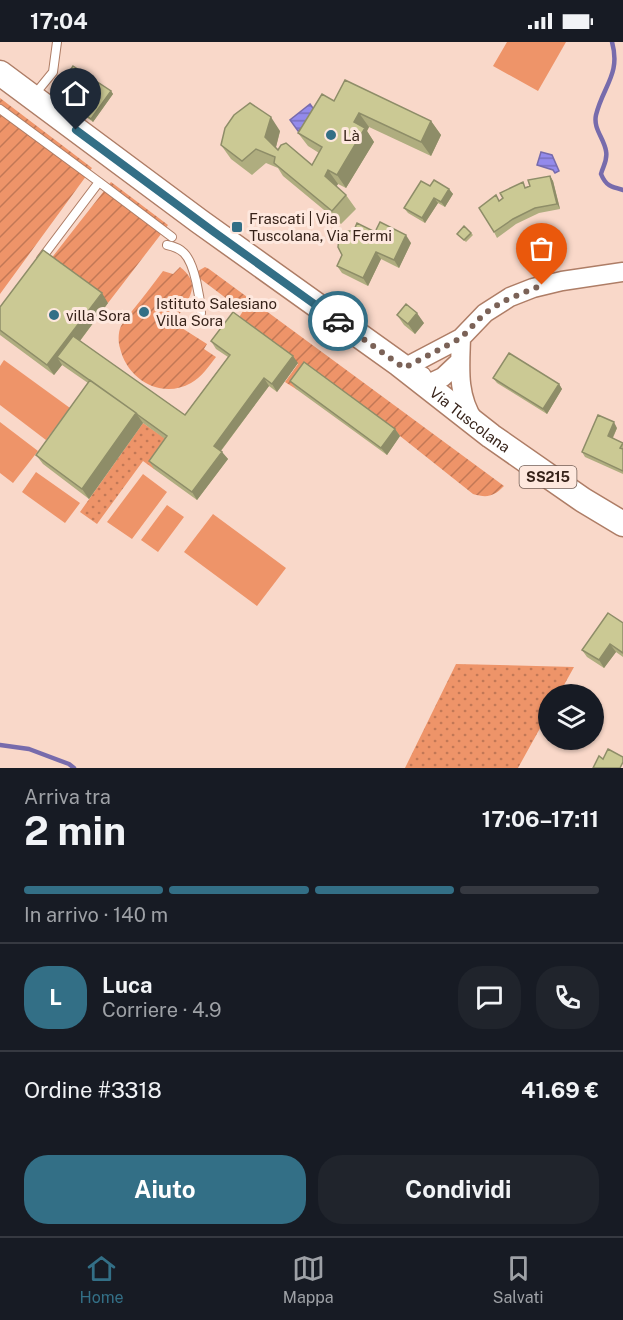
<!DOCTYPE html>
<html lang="it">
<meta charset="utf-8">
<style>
body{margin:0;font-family:"Public Sans",sans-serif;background:#20242c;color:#f1f3f6;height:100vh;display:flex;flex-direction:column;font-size:22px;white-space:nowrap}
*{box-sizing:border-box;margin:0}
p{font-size:20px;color:#9ea1a6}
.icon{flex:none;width:33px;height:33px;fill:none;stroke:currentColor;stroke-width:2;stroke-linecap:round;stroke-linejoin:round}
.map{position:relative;height:726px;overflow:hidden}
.side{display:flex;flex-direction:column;background:#171b24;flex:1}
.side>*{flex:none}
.controls{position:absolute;left:538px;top:642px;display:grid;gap:12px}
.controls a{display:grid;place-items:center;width:66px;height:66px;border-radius:50%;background:#171b24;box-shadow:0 2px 4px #0004;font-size:30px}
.pin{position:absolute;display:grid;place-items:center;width:51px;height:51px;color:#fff;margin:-62px -26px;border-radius:50% 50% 50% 0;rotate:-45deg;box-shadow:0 0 6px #0007}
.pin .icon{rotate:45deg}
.courier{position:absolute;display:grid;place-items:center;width:60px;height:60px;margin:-30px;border:4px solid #336f86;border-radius:50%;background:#fff;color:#222;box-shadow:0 2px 8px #0007}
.overview em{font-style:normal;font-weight:700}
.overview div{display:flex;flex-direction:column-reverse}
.overview{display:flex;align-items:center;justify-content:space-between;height:102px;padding:0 24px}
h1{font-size:39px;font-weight:700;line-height:45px}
.bar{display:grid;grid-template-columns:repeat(4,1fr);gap:9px 6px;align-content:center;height:72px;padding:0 24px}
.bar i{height:8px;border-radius:4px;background:#363941}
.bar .selected{background:#336f86}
.bar p{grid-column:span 4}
.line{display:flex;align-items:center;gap:15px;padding:0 24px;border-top:2px solid #363941}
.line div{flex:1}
.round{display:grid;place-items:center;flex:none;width:63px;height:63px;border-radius:24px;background:#20242c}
.button{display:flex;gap:12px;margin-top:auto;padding:12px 24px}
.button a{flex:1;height:69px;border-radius:24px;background:#336f86;color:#fff;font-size:24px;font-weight:700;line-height:69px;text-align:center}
.button a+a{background:#20242c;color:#f1f3f6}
.status{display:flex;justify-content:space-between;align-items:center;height:42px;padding:0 30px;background:#171b24;direction:ltr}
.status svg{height:16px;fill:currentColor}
.menu{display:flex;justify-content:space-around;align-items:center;height:84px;border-top:2px solid #363941;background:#171b24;font-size:16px;color:#9ea1a6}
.menu a{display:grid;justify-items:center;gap:3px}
.menu .selected{color:#336f86}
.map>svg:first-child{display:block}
.grass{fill:url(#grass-dots)}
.park{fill:#ee9469}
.garden{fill:url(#garden-furrows)}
.water{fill:url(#water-rules);stroke:#776bac;stroke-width:1.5}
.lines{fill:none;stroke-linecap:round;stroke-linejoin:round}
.stream{stroke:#776bac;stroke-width:4.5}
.service-casing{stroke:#ae7d66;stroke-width:10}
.tertiary-casing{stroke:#ae7d66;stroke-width:21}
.primary-casing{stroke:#ae7d66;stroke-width:27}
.service{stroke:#fff;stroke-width:8}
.tertiary{stroke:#fff;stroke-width:18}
.primary{stroke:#fff;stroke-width:24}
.wall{fill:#afad7f}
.shaded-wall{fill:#8e8d68}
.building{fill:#cbc994;stroke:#8e8d68;stroke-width:1.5}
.done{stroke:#7b6257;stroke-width:6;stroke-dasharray:0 10.8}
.route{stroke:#336f86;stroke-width:8}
.poi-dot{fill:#336f86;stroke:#fee8de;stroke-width:2}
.labels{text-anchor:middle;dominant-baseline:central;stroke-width:6;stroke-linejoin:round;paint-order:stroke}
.shield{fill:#fee8de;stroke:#735e55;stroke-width:1.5}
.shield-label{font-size:14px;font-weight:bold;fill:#37231a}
.poi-label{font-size:15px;fill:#37231a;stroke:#fee8de;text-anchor:start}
.street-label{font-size:15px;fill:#37231a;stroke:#fee8de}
</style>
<div class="status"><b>17:04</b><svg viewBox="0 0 49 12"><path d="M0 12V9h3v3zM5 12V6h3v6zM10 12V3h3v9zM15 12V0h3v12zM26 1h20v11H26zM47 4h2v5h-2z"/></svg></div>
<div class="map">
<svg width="623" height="726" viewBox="0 0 623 726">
<defs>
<pattern id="grass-dots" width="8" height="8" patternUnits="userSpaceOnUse" patternTransform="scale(1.5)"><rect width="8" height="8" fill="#ee9469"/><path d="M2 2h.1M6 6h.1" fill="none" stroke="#c27856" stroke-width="1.8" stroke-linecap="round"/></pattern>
<pattern id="garden-furrows" width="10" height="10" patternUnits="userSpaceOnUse" patternTransform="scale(1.5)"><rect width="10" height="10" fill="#ee9469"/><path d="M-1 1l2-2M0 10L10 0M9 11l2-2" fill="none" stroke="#c27856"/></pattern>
<pattern id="water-rules" width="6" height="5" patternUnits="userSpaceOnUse" patternTransform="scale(1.5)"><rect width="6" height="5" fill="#938aeb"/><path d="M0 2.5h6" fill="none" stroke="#7970be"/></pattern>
</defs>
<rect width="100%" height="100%" fill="#f9d8c9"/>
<path class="grass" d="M143 381 173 402 154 427 143 419 97 482 80 470Z
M456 622 574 625 559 652H549V670L518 726H405Z"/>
<path class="park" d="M507 0H566L538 49 493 24Z
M4 318 70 366 46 398 0 363V324Z
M0 380 38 409 13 441 0 431Z
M36 430 80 461 65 481 22 450Z
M143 432 167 450 132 497 107 480Z
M167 463 184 475 158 510 141 498Z
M213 472 286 526 257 564 184 510Z"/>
<path class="garden" d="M0 56 92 126 0 252Z
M111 140 168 183 108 261 50 218Z
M180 225C205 244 185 261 174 281L207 302 204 307 216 315C208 325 202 335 191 341 161 358 127 337 120 306 118 300 118 290 121 284 124 279 129 274 132 269 143 256 153 242 163 229L173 232Z
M205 225 209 227 504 444C493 455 487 456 473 452L400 394 296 347 285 340 298 322 238 277 243 269 198 235V229Z"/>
<path class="water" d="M310 62 318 73 298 89 290 78Z
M541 110 552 113 559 129 555 131 553 128 537 123Z"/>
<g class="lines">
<path class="stream" d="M612 0C621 32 603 44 596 73 593 87 604 96 606 109 608 118 603 124 601 132 606 144 611 145 623 148
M0 703 29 707 69 722 74 726"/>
<defs>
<path id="service" d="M35 52 53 30 57 0
M0 67 99 140
M167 203C172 204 180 207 184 211 195 222 200 256 201 271
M41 217 99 140 172 195"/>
<path id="tertiary" d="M461 296C460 326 457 353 474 379
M404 326 461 296 485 271 510 255 533 246 562 239 623 230
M422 334 426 343 443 335 460 319"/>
<g id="primary">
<path id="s1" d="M0 31 199 179 399 322 491 394 583 458 623 482"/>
</g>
</defs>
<use href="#service" class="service-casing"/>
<use href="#tertiary" class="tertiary-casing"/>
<use href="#primary" class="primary-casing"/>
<use href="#service" class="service"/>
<use href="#tertiary" class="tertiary"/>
<use href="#primary" class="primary"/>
</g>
<path class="wall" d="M111 49 113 52 93 80 78 69 76 66Z
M334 59 431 79 441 93 431 114 369 85 367 89 374 100 346 146 338 142 336 145 346 153 356 167 341 182 283 134 278 126 266 121 252 133 231 117 221 103 280 89 276 105 278 108 312 123 319 111 308 104 298 91Z
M550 134 553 139 560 167 539 171 516 182 497 196 494 190 499 159Z
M430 144 449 147 453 152 445 165 438 161 425 181 408 171 404 166Z
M354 188 375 190 411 201 399 226 381 217 368 244 342 231 337 224Z
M471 191 473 193 466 200 457 192Z
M108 261 80 299 185 373 228 315 216 307 211 299 298 321 277 350 269 344 221 409 228 417 197 458 154 427 149 419 165 397 143 381 89 457 43 422 36 413 88 341 62 323 54 333 0 293V265Z
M397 273 424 281 415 292 404 283Z
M493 336 559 342 562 347 547 372 497 341Z
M290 339 395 387 400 394 387 413 296 347Z
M617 386 613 396 623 401V432L585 415 582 410Z
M623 581V615L616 610 604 626 587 615 582 608Z"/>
<path class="shaded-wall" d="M79 28 81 30 74 39 72 36Z
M111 49 113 52 93 80 91 77Z
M359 71 369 85 367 89 374 100 346 146 337 133 354 80Z
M271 75 280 89 275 109 265 95Z
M431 79 441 93 431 114 421 100Z
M328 128 338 142 334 148 325 134Z
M550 134 553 139 560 167 557 162Z
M449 147 453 152 445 165 441 160Z
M434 156 438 161 425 181 422 176Z
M406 193 411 201 399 226 394 218Z
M376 210 381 217 368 244 363 236Z
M102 251 108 261 64 320 57 315 62 323 54 333 47 323Z
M417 271 424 281 415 292 408 282Z
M293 314 298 321 277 350 272 342Z
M264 336 269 344 219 411 214 404Z
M559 342 562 347 547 372 543 367Z
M136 371 143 381 89 457 82 447Z
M614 380 617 386 611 399 608 394Z
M395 387 400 394 387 413 381 406Z
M222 410 228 417 197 458 192 450Z
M610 602 616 610 604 626 599 618Z"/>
<path class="building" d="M73 24 79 28 72 36 67 33Z
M345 38 431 79 421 100 359 71 354 80 365 86 337 133 328 128 325 134 346 153 332 169 274 121 275 115 256 107 242 119 221 103 225 86 234 73 250 61 271 75 265 95 278 108 281 103 286 101 312 123 322 105 298 91 322 52 334 59Z
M96 39 111 49 91 77 76 66Z
M550 134 557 162 535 166 513 177 494 190 479 166 496 153 499 159 503 156 500 151 523 140 525 146 530 144 528 138Z
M434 138 449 147 441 160 434 156 422 176 404 166 421 139 430 144Z
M380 180 406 193 394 218 376 210 363 236 337 224 342 213 338 205 339 196 341 191 354 188 357 181 375 190Z
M464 184 471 191 464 198 457 192Z
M43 208 102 251 47 323 0 288V265Z
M406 262 417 271 408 282 397 273Z
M233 270 293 314 272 342 264 336 214 404 222 410 192 450 149 419 167 394 138 373 136 371 57 315 73 294 185 373 230 313 211 299Z
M509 311 559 342 543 367 493 336Z
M304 320 395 387 381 406 290 339Z
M90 338 136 371 82 447 36 413Z
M598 373 614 380 608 394 623 401 620 406 623 407V429L582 410Z
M608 571 623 581V611L610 602 599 618 582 608Z
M608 707 623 715V720L620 726H593L599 714 603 717Z"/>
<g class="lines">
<path class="done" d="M338 279 404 326 461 296 485 271 504 259 542 243"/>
<path class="route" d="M76 88 214 190 338 279"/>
</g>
<g class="poi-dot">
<circle cx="331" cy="93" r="6"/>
<rect x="231" y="179" width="12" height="12" rx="3"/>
<circle cx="144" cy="270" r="6"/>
<circle cx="54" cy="273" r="6"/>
</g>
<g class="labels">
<rect class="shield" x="519.5" y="424" width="57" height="22" rx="4.5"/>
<g class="shield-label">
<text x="548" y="435">SS215</text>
</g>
<g class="poi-label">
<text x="343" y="93">Là</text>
<text x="249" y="176">Frascati | Via<tspan x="249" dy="17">Tuscolana, Via Fermi</tspan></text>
<text x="156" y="261">Istituto Salesiano<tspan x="156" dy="17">Villa Sora</tspan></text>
<text x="66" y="273">villa Sora</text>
</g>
<g class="street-label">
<text stroke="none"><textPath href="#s1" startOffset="584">Via Tuscolana</textPath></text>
</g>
</g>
</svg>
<div class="controls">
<a><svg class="icon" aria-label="layers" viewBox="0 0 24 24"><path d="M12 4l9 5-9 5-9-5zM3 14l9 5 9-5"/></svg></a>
</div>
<div class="pin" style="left:542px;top:243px;background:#ea580c"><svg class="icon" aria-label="bag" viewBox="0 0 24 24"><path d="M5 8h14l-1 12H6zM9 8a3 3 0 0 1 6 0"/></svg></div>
<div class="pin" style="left:76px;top:88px;background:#1f2937"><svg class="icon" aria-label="home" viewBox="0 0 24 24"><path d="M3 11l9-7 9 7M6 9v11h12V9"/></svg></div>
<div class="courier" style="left:338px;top:279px"><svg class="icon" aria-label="car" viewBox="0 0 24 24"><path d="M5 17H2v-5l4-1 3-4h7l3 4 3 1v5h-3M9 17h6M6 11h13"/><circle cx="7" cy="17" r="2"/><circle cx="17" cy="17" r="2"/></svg></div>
</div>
<section class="side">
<div class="overview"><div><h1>2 min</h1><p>Arriva tra</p></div><em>17:06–17:11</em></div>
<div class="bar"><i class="selected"></i><i class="selected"></i><i class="selected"></i><i></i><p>In arrivo · 140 m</p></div>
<div class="line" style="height:108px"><b class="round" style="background:#336f86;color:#fff">L</b><div><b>Luca</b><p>Corriere · 4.9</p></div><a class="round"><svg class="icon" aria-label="chat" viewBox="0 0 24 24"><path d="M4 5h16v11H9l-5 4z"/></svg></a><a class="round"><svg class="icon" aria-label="phone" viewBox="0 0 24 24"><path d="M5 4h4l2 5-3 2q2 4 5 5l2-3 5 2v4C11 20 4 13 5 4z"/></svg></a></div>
<div class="line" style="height:78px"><div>Ordine #3318</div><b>41.69 €</b></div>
<div class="button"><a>Aiuto</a><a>Condividi</a></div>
</section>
<nav class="menu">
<a class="selected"><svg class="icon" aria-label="home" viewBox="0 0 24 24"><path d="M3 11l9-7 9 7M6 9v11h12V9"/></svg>Home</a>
<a><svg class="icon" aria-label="map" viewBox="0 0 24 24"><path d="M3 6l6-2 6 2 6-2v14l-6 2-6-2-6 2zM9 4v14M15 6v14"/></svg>Mappa</a>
<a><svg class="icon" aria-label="saved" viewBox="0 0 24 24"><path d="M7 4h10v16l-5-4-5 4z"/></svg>Salvati</a>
</nav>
